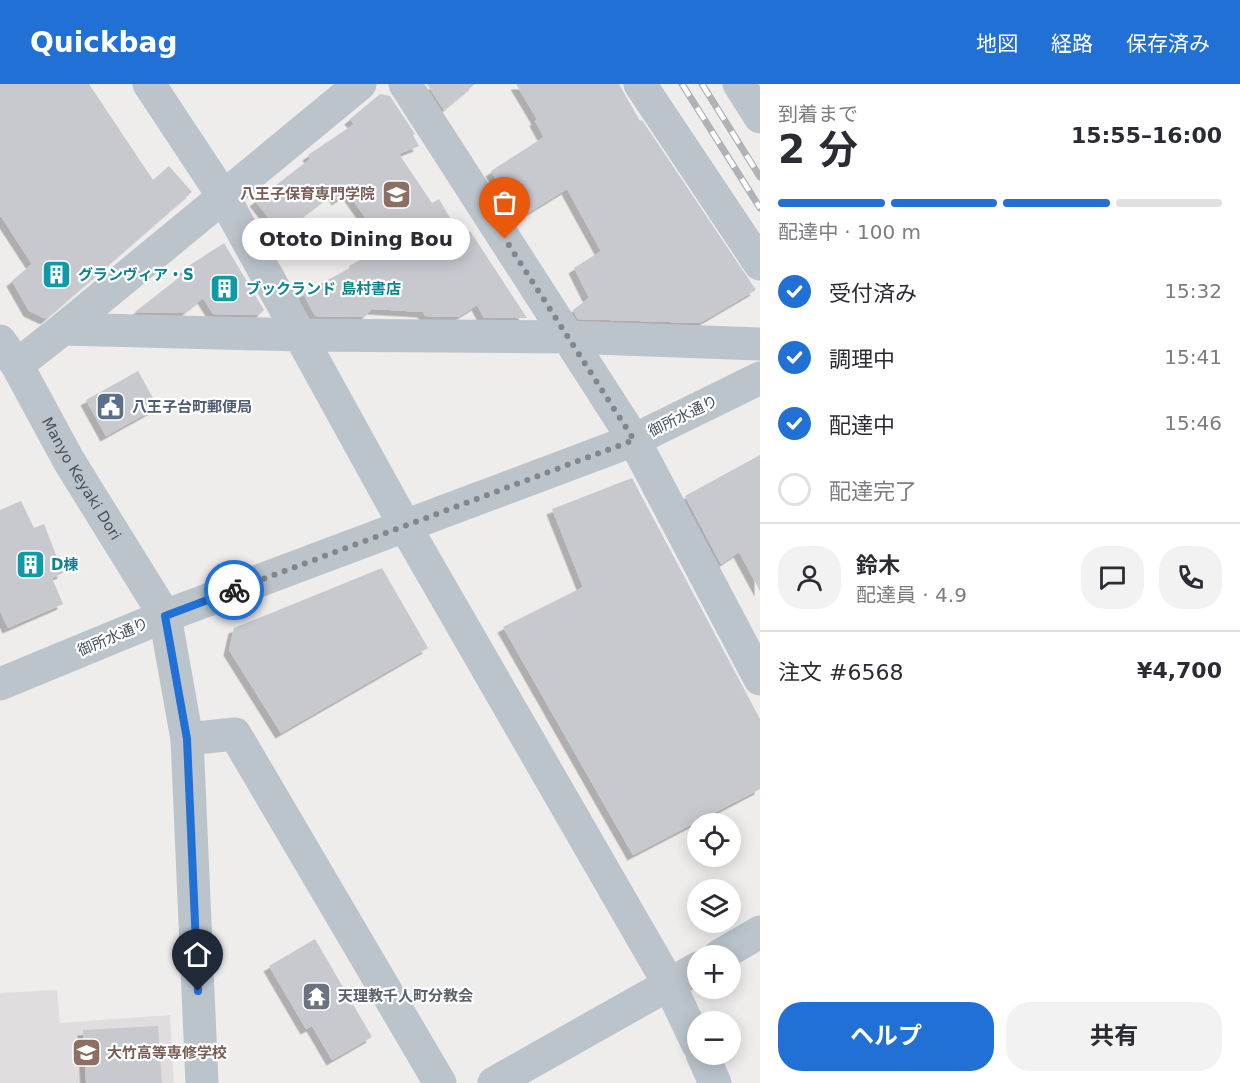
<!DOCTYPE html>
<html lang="ja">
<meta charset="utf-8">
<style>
body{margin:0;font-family:"DejaVu Sans","Noto Sans JP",sans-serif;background:#f2f2f3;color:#2b2b33;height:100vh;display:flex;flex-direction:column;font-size:22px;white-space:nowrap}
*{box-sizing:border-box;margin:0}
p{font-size:20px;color:#7c7c81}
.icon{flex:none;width:33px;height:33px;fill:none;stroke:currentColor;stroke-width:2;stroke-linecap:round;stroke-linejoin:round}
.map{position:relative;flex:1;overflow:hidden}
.side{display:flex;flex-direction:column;background:#fff;width:480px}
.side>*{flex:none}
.controls{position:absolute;left:687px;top:729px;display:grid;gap:12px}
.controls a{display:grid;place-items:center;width:54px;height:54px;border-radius:50%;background:#fff;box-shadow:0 3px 15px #0003;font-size:30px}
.pin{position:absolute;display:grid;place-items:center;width:51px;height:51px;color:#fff;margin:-62px -26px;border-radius:50% 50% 50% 0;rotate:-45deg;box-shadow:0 0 6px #0007}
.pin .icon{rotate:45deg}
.courier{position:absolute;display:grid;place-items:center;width:60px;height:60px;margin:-30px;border:4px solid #2070d6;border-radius:50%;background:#fff;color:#222;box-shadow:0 2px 8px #0007}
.bubble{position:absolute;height:42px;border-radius:21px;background:#fff;box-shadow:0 3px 15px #0003;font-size:20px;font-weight:700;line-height:42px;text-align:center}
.summary em{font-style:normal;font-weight:700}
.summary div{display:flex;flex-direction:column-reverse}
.summary{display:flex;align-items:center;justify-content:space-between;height:102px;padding:0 18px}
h1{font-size:39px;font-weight:700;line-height:45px}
.bar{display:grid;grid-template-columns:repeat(4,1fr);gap:9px 6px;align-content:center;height:72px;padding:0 18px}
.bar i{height:8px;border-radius:4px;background:#e1e1e2}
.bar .current{background:#2070d6}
.bar p{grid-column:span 4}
.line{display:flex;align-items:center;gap:15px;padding:0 18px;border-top:2px solid #e1e1e2}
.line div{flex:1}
.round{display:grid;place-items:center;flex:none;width:63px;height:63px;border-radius:24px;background:#f2f2f3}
ol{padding:0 18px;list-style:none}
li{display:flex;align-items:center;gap:18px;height:66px}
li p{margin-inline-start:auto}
li .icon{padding:6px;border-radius:50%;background:#2070d6;color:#fff;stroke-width:4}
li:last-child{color:#7c7c81}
li i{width:33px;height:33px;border:3px solid #e1e1e2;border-radius:50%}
.cta{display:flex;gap:12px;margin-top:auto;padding:12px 18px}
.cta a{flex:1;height:69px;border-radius:24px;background:#2070d6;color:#fff;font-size:24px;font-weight:700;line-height:69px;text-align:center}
.cta a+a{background:#f2f2f3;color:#2b2b33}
header{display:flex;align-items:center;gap:36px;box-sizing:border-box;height:84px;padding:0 30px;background:#2070d6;color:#fff}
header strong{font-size:28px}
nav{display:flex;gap:33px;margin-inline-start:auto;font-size:21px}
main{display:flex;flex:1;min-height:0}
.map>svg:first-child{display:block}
.education{fill:#e0ddde}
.building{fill:#c7c9cf;filter:url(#shadow)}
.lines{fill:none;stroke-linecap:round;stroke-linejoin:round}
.minor{stroke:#bbc4cb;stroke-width:33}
.tertiary{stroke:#bbc4cb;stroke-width:33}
.rail-casing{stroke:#afb2b7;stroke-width:7}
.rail{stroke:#fff;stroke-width:4.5;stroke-dasharray:14;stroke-linecap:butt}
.done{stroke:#81878c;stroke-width:6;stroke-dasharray:0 10.8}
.route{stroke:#2070d6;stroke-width:8}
.labels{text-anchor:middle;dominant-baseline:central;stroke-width:4.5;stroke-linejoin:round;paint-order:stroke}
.education-label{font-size:15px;font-weight:bold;fill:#785e54;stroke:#fff;text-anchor:end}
.culture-label{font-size:15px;font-weight:bold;fill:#0d838f;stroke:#fff;text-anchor:start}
.service-label{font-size:15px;font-weight:bold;fill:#4e5e75;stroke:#fff;text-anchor:start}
.street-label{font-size:15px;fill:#465059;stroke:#fff}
.worship-label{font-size:15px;font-weight:bold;fill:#5b616d;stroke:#fff;text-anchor:start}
</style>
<header>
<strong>Quickbag</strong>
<nav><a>地図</a><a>経路</a><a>保存済み</a></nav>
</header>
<main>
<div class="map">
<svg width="760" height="999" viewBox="0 0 760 999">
<defs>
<filter id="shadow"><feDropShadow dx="-5.5" dy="5.5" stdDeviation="0" flood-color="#0004"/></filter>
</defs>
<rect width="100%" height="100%" fill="#efecec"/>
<path class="education" d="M57 906 60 939 170 931 174 999H0V909Z"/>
<path class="building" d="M0 0H89L153 96 169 82 192 108 46 235 29 227 12 197 32 180 0 131Z
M427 0H475L444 26Z
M516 0H619L640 37 642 36 756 206 700 239 578 235 573 226 589 214 574 184 601 167 567 105 520 134 491 87 544 53 535 37 537 35Z
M380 10 390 12 415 50 413 51 419 62 399 70 432 119 439 115 461 153 470 147 527 234H484L477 221 458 233 425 232 423 228 372 225 364 233 315 232 303 209 350 184 349 182 385 162 348 109 337 116 333 109 281 149 255 117 310 75 308 71 354 40 350 35Z
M224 159 264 226 259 231 213 230 203 214 184 229 135 228 186 188 184 185Z
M138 287 158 323 106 352 86 316Z
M760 371V507L739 468 721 480 685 412Z
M632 394 760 635V705L633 771 503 543 583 503 552 425Z
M21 417 34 444 44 440 63 489 52 494 63 520 8 544 0 527V426Z
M382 484 428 564 281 649 229 566 234 544Z
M315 855 372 953 332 976 312 942 306 945 269 882Z
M158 942 162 999H86L83 946Z"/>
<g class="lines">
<path class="minor" d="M149 0 223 112 405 442 669 900 698 961
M405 0 634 356 760 595
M640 0 760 180
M739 0 760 33
M63 245 360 0
M17 281 63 245 299 251 567 253 760 260
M187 655 235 650 440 999
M719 872 760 848
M702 970 715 999
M494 999 698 884"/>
<g class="tertiary">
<path id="s1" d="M0 257 17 281 69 377 165 532 187 655 202 999"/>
<path d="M0 600 165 532 634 356 760 294"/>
</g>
<defs>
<path id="rail" d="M682 0 760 124
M702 0 760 93"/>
</defs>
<use href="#rail" class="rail-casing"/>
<use href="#rail" class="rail"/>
</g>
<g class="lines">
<path class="done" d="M234 506 634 356 505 155"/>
<path class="route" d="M198 907 187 655 165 532 234 506"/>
</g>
<defs>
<symbol id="university-square" viewBox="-11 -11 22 22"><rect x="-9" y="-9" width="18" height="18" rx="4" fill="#8d6e63" stroke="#fff"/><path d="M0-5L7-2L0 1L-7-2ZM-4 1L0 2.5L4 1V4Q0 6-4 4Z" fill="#fff"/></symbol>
<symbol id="building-square" viewBox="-11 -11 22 22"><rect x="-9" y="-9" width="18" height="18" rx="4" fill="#0f9aa8" stroke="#fff"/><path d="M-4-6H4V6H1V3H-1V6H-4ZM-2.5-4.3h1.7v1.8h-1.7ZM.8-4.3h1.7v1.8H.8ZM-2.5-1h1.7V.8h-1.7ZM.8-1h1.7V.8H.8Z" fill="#fff"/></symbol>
<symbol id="civic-square" viewBox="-11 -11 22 22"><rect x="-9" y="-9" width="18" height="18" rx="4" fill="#5c6f8a" stroke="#fff"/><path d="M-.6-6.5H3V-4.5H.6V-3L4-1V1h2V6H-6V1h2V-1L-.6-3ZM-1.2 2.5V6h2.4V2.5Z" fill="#fff"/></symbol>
<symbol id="temple-square" viewBox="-11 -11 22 22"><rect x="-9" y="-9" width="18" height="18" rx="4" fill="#6b7280" stroke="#fff"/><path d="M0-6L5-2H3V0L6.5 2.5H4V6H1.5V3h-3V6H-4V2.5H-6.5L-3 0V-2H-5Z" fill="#fff"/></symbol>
</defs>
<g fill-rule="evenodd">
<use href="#university-square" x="380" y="94" width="33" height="33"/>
<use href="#building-square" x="40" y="174" width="33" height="33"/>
<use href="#building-square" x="208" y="188" width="33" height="33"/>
<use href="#civic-square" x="94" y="306" width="33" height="33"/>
<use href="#building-square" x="14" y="464" width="33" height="33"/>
<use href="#temple-square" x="300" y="896" width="33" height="33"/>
<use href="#university-square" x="70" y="952" width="33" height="33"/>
</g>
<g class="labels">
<g class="education-label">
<text x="375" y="110">八王子保育専門学院</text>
<text x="107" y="969" text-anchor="start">大竹高等専修学校</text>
</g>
<g class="culture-label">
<text x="78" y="191">グランヴィア・S</text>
<text x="246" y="205">ブックランド 島村書店</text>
<text x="51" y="481">D棟</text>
</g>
<g class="service-label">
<text x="132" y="323">八王子台町郵便局</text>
</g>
<g class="street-label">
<text transform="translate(683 332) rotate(-26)">御所水通り</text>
<text stroke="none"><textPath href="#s1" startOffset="160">Manyo Keyaki Dori</textPath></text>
<text transform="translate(113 553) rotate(-23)">御所水通り</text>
</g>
<g class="worship-label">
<text x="338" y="912">天理教千人町分教会</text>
</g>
</g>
</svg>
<div class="controls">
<a><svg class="icon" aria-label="locate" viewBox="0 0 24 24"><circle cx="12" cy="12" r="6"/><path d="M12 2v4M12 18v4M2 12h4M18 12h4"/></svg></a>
<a><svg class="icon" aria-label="layers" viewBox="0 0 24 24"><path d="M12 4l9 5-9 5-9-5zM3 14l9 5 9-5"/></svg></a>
<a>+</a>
<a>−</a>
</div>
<div class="pin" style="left:505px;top:155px;background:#ea580c"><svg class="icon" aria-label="bag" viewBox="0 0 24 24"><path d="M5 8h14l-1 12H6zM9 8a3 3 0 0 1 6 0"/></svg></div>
<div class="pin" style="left:198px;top:907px;background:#1f2937"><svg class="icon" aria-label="home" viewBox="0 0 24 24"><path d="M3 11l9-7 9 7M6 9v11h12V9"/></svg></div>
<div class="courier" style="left:234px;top:506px"><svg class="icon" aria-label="bike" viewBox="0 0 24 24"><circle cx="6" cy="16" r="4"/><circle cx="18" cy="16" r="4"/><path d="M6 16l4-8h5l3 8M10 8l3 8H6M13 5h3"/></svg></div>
<div class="bubble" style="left:242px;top:134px;width:228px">Ototo Dining Bou</div>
</div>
<section class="side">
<div class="summary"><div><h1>2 分</h1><p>到着まで</p></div><em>15:55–16:00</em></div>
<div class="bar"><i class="current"></i><i class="current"></i><i class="current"></i><i></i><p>配達中 · 100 m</p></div>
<ol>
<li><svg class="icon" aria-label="check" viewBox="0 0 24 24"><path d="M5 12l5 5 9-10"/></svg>受付済み<p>15:32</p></li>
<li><svg class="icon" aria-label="check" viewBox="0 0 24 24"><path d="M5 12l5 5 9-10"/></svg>調理中<p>15:41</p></li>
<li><svg class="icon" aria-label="check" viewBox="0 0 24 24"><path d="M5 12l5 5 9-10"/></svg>配達中<p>15:46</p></li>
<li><i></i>配達完了</li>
</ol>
<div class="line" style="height:108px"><a class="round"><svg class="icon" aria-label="person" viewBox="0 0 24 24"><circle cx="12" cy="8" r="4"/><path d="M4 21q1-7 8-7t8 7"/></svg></a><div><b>鈴木</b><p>配達員 · 4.9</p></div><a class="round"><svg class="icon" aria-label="chat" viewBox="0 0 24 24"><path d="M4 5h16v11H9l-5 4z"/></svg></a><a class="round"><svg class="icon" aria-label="phone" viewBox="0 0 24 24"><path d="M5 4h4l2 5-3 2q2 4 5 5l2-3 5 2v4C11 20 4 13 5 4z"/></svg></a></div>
<div class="line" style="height:78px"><div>注文 #6568</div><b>¥4,700</b></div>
<div class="cta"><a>ヘルプ</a><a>共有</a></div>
</section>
</main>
